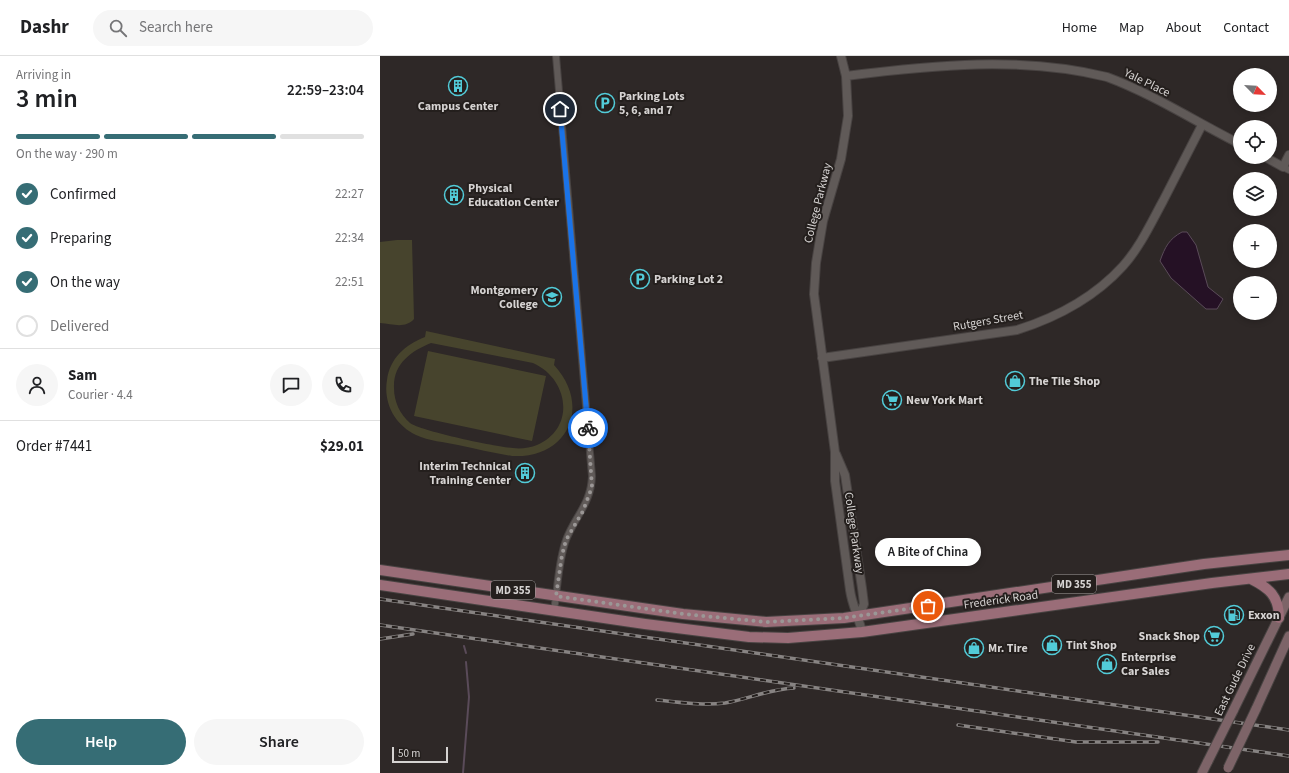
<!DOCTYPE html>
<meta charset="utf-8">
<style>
body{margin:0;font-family:"Source Sans 3",sans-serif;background:#f6f6f6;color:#202124;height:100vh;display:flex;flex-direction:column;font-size:15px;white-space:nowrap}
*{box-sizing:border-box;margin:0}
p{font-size:13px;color:#757577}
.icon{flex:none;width:22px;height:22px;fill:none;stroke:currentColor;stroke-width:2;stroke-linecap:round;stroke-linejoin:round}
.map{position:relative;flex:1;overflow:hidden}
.panel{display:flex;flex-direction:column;background:#fff;width:380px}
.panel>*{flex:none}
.needle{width:26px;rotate:114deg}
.tools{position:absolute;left:853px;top:12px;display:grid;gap:8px}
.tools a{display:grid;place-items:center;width:44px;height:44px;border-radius:50%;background:#fff;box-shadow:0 2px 6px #0003;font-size:20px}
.scale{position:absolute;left:12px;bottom:10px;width:56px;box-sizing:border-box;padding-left:4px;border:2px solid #d6d3d2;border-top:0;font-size:11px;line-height:14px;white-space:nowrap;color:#d6d3d2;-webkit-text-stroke:3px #241f1d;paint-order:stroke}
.pin{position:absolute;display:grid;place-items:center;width:34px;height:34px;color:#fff;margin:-17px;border:2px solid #fff;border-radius:50%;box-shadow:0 1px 4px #0007}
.courier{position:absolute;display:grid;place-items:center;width:40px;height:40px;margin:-20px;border:3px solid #1a73e8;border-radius:50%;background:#fff;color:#222;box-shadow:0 1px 5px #0007}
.bubble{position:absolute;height:28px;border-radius:14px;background:#fff;box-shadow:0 2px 6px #0003;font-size:13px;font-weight:600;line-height:28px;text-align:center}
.headline em{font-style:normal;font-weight:600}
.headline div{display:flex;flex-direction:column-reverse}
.headline{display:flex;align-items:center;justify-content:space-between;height:68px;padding:0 16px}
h1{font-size:26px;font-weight:600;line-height:30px}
.bar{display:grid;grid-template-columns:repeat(4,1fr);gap:6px 4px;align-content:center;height:48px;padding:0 16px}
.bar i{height:5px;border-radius:3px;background:#e0e0e0}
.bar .selected{background:#366d75}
.bar p{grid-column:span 4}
.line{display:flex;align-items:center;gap:10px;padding:0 16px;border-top:1px solid #e0e0e0}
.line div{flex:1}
.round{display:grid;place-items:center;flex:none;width:42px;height:42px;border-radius:21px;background:#f6f6f6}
ol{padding:0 16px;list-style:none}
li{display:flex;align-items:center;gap:12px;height:44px}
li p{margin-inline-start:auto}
li .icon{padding:4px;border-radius:50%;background:#366d75;color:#fff;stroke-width:4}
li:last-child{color:#757577}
li i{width:22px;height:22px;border:2px solid #e0e0e0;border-radius:50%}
.button{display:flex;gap:8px;margin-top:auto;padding:8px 16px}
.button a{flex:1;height:46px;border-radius:24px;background:#366d75;color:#fff;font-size:16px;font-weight:600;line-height:46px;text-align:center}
.button a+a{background:#f6f6f6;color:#202124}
header{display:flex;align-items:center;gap:24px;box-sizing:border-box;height:56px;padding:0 20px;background:#fff;border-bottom:1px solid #e0e0e0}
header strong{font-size:19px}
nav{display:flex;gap:22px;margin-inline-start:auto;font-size:14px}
.search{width:280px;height:36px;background:#f6f6f6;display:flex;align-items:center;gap:10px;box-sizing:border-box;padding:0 14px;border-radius:22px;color:#757577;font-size:15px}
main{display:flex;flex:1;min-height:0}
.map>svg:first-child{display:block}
.green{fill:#47442d;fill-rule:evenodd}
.water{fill:#251125;stroke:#5a4b59}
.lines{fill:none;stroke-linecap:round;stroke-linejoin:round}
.stream{stroke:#5a4b59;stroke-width:2}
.minor-casing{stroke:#484342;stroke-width:8}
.tertiary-casing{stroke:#484342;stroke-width:10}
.secondary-casing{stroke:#484342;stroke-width:11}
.primary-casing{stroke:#484342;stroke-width:12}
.minor{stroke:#605a58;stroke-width:6}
.tertiary{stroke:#605a58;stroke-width:8}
.secondary{stroke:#7d6468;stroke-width:9}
.primary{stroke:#9a6d78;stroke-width:10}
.rail-casing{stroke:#878382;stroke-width:3.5}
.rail{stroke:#241f1d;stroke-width:2;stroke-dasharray:6;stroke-linecap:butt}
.secondary-bridge-casing{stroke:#484342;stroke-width:11;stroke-linecap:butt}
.secondary-bridge{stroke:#7d6468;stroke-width:9}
.done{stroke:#9b9796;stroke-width:4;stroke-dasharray:0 7.2}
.route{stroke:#1a73e8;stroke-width:5}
.labels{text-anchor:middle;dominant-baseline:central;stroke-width:4;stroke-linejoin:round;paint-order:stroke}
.shield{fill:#241f1d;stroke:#a19d9c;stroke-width:1}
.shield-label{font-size:11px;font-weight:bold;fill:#d6d3d2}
.street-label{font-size:12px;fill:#d6d3d2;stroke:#241f1d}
.poi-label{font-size:12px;font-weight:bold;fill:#d6d3d2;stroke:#241f1d;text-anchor:start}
</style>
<header>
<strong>Dashr</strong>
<div class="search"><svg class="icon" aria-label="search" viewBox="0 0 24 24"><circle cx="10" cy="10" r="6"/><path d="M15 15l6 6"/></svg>Search here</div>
<nav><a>Home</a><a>Map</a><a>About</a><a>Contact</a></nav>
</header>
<main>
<section class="panel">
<div class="headline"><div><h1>3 min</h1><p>Arriving in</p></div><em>22:59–23:04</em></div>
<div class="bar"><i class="selected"></i><i class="selected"></i><i class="selected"></i><i></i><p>On the way · 290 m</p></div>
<ol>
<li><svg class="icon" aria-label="check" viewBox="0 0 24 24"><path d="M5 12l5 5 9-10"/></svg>Confirmed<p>22:27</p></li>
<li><svg class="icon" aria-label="check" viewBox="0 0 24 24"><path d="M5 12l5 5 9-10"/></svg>Preparing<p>22:34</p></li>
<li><svg class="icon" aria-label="check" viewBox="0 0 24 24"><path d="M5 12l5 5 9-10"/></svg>On the way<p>22:51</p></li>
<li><i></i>Delivered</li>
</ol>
<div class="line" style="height:72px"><a class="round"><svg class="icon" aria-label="person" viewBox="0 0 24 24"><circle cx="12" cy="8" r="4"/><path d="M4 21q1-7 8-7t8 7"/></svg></a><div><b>Sam</b><p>Courier · 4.4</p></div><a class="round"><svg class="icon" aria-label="chat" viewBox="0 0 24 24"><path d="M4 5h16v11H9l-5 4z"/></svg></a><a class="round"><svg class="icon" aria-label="phone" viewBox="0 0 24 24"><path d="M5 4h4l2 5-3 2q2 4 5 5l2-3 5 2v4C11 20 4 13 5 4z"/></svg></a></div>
<div class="line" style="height:52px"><div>Order #7441</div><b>$29.01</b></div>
<div class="button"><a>Help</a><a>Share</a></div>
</section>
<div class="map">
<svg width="909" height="717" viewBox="0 0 909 717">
<rect width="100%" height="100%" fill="#2e2827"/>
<path class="green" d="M17 184H32L34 263C25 273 13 268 0 267V186Z
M46 275 175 303 174 309C212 350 188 403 132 400 114 397 96 393 78 389 64 386 49 385 36 379 15 369 3 347 7 324 10 302 25 289 45 281ZM51 287 153 307C189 323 196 372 157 389 150 392 140 393 133 392 116 391 41 375 30 367 20 358 14 346 14 332 13 308 31 295 51 287Z
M48 295 166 320 152 385 34 360Z"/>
<path class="water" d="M802 176H807L816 189 828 231 843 243 837 253H826L791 222 780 205C785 191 789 183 802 176Z"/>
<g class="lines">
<path class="stream" d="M84 590 86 597
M83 717 89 641 86 606"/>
<defs>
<path id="minor" d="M903 111 909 114
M174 554C178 531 178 506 186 484 195 460 211 448 212 420L176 0"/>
<path id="tertiary" d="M461 0 466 20 468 60 461 103 443 165 436 207 434 238 455 396V425L470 534C472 549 479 562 482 576
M466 20C553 9 642 0 727 21 773 38 816 66 860 88
M885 101 903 111 909 99
M442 302 637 274C678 261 714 242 743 210 760 191 771 167 783 145 796 120 809 94 822 69
M456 398 465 419 482 532 484 548 479 560"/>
<path id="secondary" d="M876 653 909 580
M853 655 909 541
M822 717 828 705"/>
<path id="primary" d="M0 514 303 558 386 566 464 562 824 508 909 499
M871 523C889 532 899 540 899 562
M0 529 265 568 369 581 408 582 482 576 832 527 909 518"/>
</defs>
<use href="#minor" class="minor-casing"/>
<use href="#tertiary" class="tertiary-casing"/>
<use href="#secondary" class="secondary-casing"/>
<use href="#primary" class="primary-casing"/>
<use href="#minor" class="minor"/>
<use href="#tertiary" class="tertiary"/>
<use href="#secondary" class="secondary"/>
<use href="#primary" class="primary"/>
<defs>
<path id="rail" d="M0 543 909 674
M0 569 909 700
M0 583 33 578
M277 644C299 646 322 650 345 647 368 643 390 633 414 632
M578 669 696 686H778"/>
</defs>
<use href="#rail" class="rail-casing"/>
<use href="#rail" class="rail"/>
<defs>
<path id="secondary-bridge" d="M828 705 853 655
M848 712 876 653"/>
</defs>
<use href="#secondary-bridge" class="secondary-bridge-casing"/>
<use href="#secondary-bridge" class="secondary-bridge"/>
</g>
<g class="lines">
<path class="done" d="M208 372 212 431 203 455 186 484 182 499 176 540 303 558 386 566 464 562 548 550"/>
<path class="route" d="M180 53 208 372"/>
</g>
<defs>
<symbol id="building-ring" viewBox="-11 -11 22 22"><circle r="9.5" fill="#241f1d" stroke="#52cbd8" stroke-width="1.5"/><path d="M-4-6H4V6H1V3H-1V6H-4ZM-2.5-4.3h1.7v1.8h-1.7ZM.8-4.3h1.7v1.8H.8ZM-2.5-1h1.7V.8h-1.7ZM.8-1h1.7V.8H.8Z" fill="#52cbd8"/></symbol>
<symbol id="parking-ring" viewBox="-11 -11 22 22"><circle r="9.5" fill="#241f1d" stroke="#52cbd8" stroke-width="1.5"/><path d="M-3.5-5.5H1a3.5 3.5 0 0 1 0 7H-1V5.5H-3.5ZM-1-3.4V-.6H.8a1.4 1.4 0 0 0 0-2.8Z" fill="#52cbd8"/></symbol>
<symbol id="university-ring" viewBox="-11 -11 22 22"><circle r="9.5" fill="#241f1d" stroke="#52cbd8" stroke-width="1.5"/><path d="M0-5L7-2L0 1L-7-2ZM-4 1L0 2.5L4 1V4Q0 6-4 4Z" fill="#52cbd8"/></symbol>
<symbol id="shop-ring" viewBox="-11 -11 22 22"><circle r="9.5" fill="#241f1d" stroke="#52cbd8" stroke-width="1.5"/><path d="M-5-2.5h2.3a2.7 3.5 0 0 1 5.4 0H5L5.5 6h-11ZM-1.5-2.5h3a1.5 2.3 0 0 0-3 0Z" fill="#52cbd8"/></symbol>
<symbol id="supermarket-ring" viewBox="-11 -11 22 22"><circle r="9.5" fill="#241f1d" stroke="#52cbd8" stroke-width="1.5"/><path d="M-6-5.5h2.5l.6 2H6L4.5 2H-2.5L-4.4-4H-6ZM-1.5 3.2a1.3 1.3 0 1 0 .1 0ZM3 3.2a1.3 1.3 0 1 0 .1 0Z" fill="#52cbd8"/></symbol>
<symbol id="fuel-ring" viewBox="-11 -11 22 22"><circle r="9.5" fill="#241f1d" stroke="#52cbd8" stroke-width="1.5"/><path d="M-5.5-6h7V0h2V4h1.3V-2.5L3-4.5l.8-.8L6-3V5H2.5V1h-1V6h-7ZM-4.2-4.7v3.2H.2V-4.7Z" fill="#52cbd8"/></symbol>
</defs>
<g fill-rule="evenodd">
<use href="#building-ring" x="67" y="19" width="22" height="22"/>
<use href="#parking-ring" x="214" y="36" width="22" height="22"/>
<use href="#building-ring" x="63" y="128" width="22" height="22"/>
<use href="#parking-ring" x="249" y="212" width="22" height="22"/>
<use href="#university-ring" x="161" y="230" width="22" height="22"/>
<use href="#shop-ring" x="624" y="314" width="22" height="22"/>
<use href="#supermarket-ring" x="501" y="333" width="22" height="22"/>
<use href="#building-ring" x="134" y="406" width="22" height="22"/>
<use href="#fuel-ring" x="843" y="548" width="22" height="22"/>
<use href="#supermarket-ring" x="823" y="569" width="22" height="22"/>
<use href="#shop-ring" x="661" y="578" width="22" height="22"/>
<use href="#shop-ring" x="583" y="581" width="22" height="22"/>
<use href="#shop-ring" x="716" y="597" width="22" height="22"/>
</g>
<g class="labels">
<g class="shield">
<rect x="672" y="519" width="44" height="18" rx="3"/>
<rect x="111" y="525" width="44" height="18" rx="3"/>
</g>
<g class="shield-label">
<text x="694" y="528">MD 355</text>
<text x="133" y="534">MD 355</text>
</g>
<g class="street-label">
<text transform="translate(767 27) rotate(26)">Yale Place</text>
<text transform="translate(438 147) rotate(-76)">College Parkway</text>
<text transform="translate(608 265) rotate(-10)">Rutgers Street</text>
<text transform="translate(474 477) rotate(82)">College Parkway</text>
<text transform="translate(621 544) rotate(-8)">Frederick Road</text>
<text transform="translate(855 624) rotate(-64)">East Gude Drive</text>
</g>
<g class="poi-label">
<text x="239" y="40">Parking Lots<tspan x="239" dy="14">5, 6, and 7</tspan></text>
<text x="78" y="50" text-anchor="middle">Campus Center</text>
<text x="88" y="132">Physical<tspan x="88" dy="14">Education Center</tspan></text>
<text x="274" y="223">Parking Lot 2</text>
<text x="158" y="234" text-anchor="end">Montgomery<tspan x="158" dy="14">College</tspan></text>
<text x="649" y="325">The Tile Shop</text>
<text x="526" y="344">New York Mart</text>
<text x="131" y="410" text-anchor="end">Interim Technical<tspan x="131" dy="14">Training Center</tspan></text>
<text x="868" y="559">Exxon</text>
<text x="820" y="580" text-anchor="end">Snack Shop</text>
<text x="686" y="589">Tint Shop</text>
<text x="608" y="592">Mr. Tire</text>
<text x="741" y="601">Enterprise<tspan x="741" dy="14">Car Sales</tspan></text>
</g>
</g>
</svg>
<div class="tools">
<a><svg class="needle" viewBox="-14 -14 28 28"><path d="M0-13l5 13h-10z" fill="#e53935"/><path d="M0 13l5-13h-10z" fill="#757577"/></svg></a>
<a><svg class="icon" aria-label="locate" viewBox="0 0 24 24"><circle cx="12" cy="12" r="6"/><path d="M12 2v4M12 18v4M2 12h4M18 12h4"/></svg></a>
<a><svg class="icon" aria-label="layers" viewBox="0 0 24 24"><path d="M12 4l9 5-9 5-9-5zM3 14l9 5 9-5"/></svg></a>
<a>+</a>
<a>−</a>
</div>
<div class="scale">50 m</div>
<div class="pin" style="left:548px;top:550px;background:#ea580c"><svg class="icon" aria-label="bag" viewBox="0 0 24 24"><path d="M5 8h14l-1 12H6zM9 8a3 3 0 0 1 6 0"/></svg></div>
<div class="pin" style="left:180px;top:53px;background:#1f2937"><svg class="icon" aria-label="home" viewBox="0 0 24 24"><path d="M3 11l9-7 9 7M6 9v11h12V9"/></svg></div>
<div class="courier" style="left:208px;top:372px"><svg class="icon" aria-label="bike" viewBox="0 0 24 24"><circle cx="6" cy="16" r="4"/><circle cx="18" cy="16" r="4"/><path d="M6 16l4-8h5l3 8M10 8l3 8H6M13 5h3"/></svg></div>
<div class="bubble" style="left:495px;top:482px;width:106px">A Bite of China</div>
</div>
</main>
